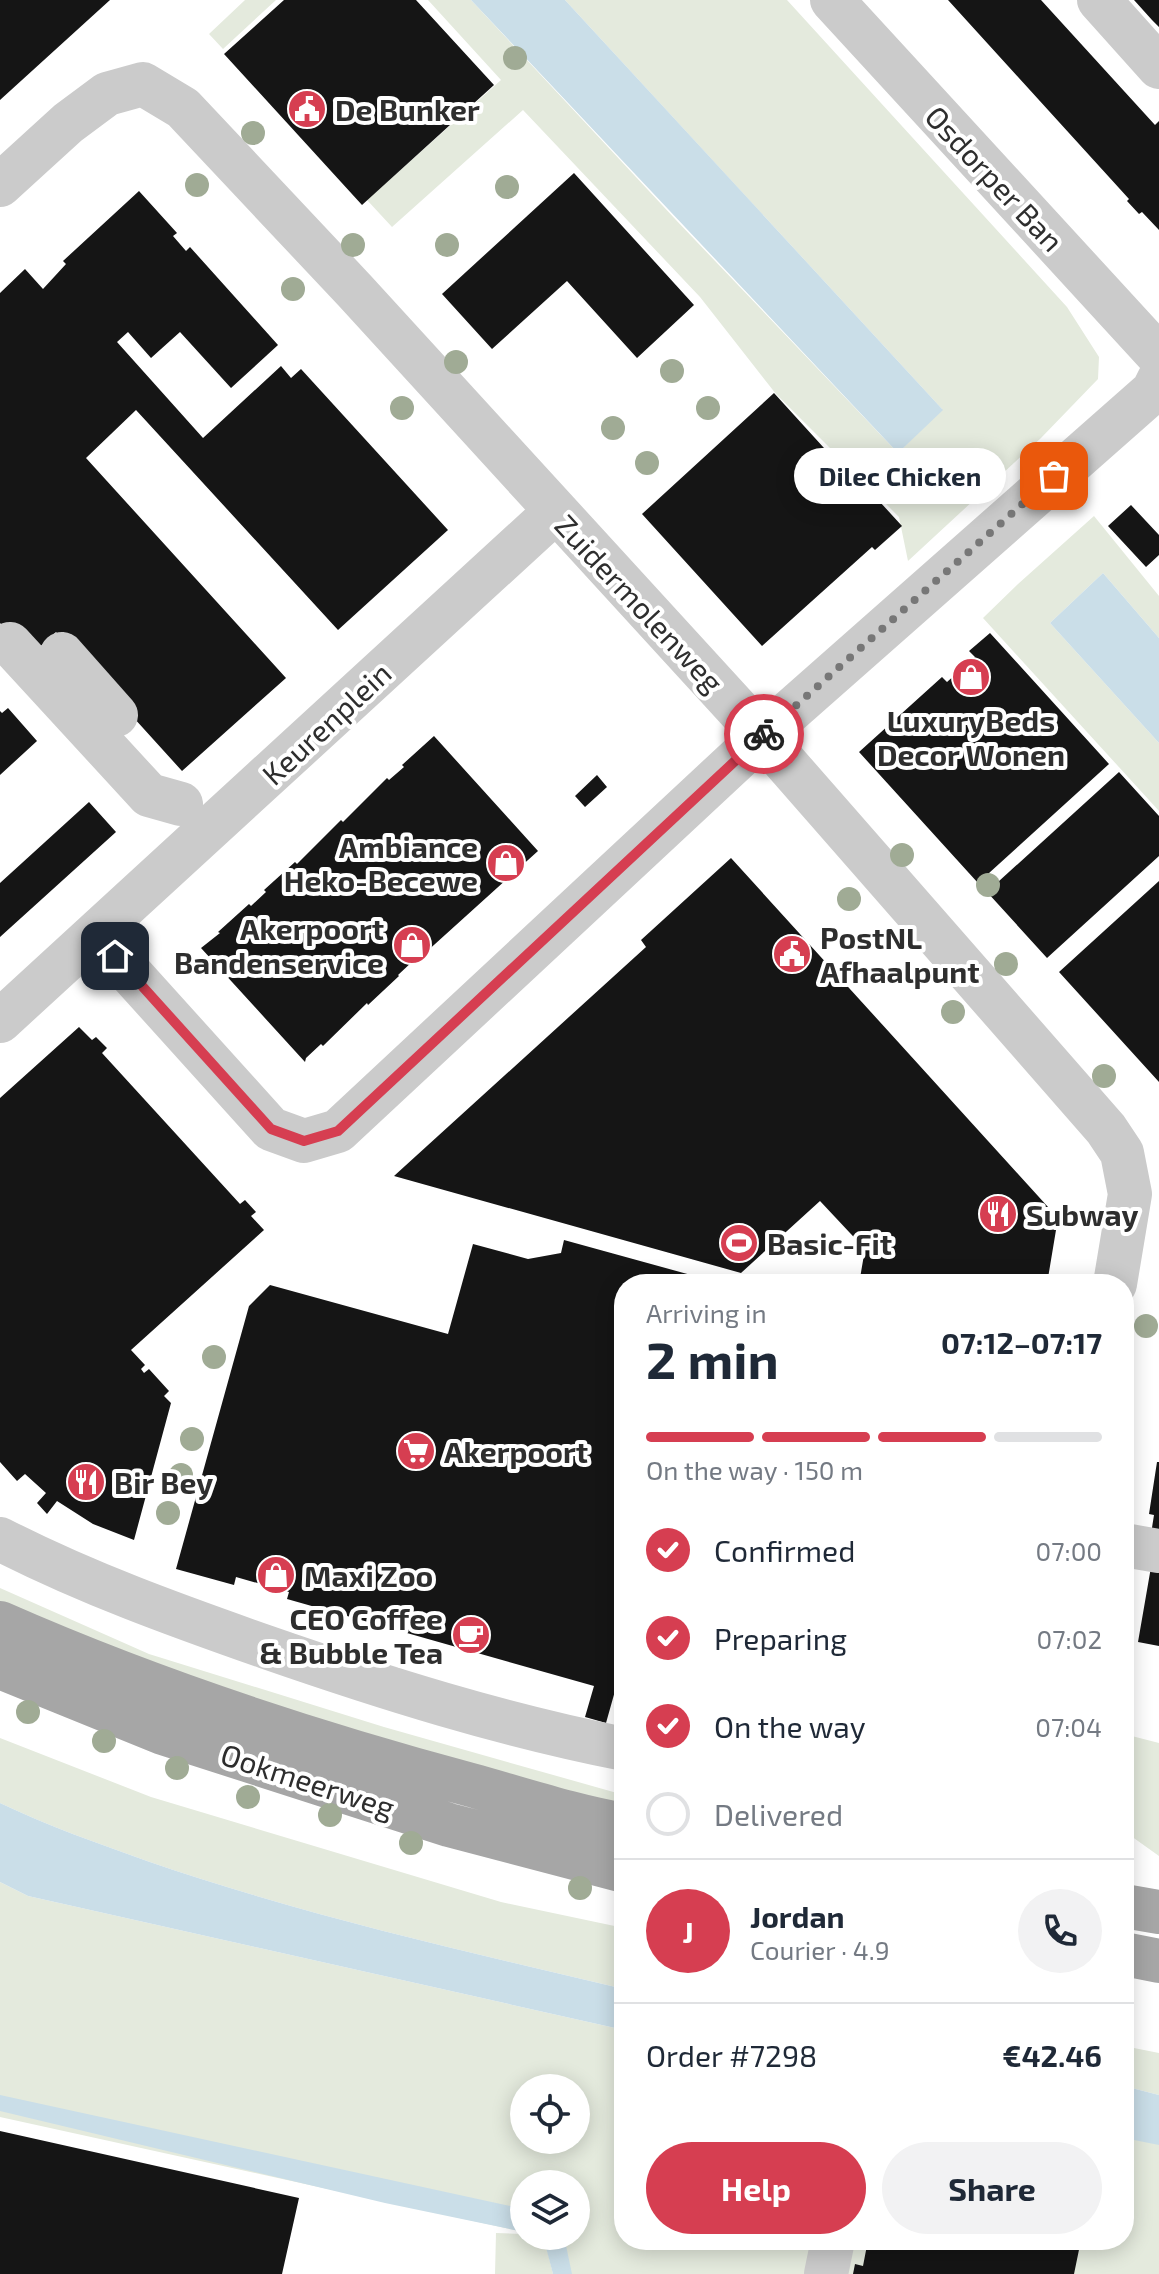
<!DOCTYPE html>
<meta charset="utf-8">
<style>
body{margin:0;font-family:"Exo 2",sans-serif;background:#f2f2f3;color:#1f2937;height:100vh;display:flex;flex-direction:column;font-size:30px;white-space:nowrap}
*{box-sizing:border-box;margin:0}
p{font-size:26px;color:#747a83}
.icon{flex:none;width:44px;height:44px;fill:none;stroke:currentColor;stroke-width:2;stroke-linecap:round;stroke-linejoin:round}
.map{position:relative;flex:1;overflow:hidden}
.side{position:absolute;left:614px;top:1274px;width:520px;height:976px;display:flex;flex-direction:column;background:#fff;border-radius:32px;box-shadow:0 4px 20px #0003}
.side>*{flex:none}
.fabs{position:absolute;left:510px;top:2074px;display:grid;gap:16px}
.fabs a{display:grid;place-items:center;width:80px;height:80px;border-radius:50%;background:#fff;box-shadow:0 4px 20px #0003;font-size:40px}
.pin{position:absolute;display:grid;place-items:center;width:68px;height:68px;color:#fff;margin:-34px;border-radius:16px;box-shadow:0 4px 12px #0006}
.courier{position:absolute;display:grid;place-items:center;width:80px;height:80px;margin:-40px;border:6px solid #d63e51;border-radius:50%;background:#fff;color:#222;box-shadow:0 2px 10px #0007}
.bubble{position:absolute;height:56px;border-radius:28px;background:#fff;box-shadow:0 4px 20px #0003;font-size:26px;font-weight:700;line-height:56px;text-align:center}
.summary em{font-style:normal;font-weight:700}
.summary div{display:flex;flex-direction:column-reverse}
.summary{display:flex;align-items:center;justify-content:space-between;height:136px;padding:0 32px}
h1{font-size:52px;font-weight:700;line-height:60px}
.bar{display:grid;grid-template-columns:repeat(4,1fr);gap:12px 8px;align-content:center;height:96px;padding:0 32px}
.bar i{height:10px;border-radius:6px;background:#e0e1e3}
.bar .on{background:#d63e51}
.bar p{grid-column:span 4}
.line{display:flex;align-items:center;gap:20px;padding:0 32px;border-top:2px solid #e0e1e3}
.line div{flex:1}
.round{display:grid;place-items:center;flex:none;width:84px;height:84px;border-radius:42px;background:#f2f2f3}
ol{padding:0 32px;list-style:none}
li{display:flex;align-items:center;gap:24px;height:88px}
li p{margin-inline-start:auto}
li .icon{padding:8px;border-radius:50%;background:#d63e51;color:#fff;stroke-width:4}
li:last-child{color:#747a83}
li i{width:44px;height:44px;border:4px solid #e0e1e3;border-radius:50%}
.primary-button{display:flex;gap:16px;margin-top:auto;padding:16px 32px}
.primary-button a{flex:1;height:92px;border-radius:48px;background:#d63e51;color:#fff;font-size:32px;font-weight:700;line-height:92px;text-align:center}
.primary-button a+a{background:#f2f2f3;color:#1f2937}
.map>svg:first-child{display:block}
.green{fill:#e4eadd;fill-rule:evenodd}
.water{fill:#cadee8}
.building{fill:#151515}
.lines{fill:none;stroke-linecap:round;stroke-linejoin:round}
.minor{stroke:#cbcbcb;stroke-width:44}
.major{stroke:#a6a6a6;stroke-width:44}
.tree{fill:#a0ab95}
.done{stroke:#777;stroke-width:8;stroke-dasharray:0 14.4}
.route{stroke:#d63e51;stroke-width:10}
.labels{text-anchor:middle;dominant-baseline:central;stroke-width:8;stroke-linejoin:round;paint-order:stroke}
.poi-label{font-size:30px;font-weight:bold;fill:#2e2e2e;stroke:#fff;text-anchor:start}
.street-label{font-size:30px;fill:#2e2e2e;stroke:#fff}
</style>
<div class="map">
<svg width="1159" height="2274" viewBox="0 0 1159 2274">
<rect width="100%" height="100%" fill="#fff"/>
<path class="green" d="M245 0H276L223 49 209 34Z
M428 0H471L676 220 898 453 942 409 565 0H787L1067 307 1099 357 1098 379 1041 438 908 561 899 517 776 394 700 297 523 110 392 227 367 200 501 80Z
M1094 516 1159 596V638L1103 573 1050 623 1159 743V811L983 618 1018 584Z
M0 1588 149 1654 384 1727 624 1795V1815L440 1767 0 1608Z
M1124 1734 1159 1743V1856L1124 1831Z
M0 1738 151 1797 501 1902 624 1928V1989C464 1951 303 1915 147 1861 97 1843 48 1826 0 1803Z
M0 1882 28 1896 624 2030V2240H1124V2097L1159 2104V2274H559L545 2241 553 2274H495L496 2233 576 2236V2184H524V2232L0 2117ZM524 2088H576V2140H524Z
M1124 2046 1159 2053V2095L1124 2086Z"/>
<path class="water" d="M471 0H565L943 410 898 453Z
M1103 573 1159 638V743L1050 623Z
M0 1803C48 1826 97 1843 147 1861 303 1915 464 1951 624 1989V2030L28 1896 0 1882Z
M1124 2086 1159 2095V2145L1124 2138Z
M0 2095 524 2209V2232L385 2203 0 2111Z
M543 2236H564L572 2274H553Z"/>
<path class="building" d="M0 0H110L0 100Z
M284 0H416L494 85 362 205 224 54Z
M948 0H1041L1155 125 1159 121V230L1142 212 1139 214 1127 201 1129 199Z
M1134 0H1159V27L1152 20Z
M574 173 694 305 637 358 567 281 492 349 442 294Z
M139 191 177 233 173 236 186 251 190 247 278 345 231 388 180 332 151 358 128 332 117 342 203 438 281 366 291 378 301 369 448 530 338 630 136 410 86 458 286 678 182 771 56 632 30 656 0 623V293L25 269 43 289 66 264 63 261Z
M774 393 854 481 858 478 902 526 875 550 872 547 762 646 642 514Z
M1131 505 1159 535V555L1146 567 1108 526Z
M990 633 1109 764 978 883 859 752 942 677 947 682 975 657 969 651Z
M8 708 37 741 0 775V711L2 713Z
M434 736 538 851 414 963 413 961 398 975 399 976 368 1005 367 1003 323 1046 321 1044 306 1058 305 1062 201 948 220 933 218 932 249 904 251 906 266 892 264 890 295 862 297 864 341 820 343 822 387 778 389 780 404 767 402 765Z
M1119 772 1159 816V856L1047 958 987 892Z
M597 775 607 787 585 807 575 796Z
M89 802 116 832 0 937V883Z
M731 858 1058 1218 1047 1284H859L865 1249 820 1201 741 1273 394 1176 646 947 641 940Z
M1159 881V1082L1059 972Z
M79 1027 92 1040 96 1037 107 1048 102 1053 240 1204 245 1200 256 1212 251 1216 264 1230 131 1350 145 1365 141 1369 144 1373 149 1369 169 1391 164 1396 171 1403 134 1540 93 1524 57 1501 47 1514 37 1503 46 1493 25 1474 17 1481 0 1462V1098Z
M564 1240 720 1283 624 1284V1694L615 1691 606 1723 585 1717 594 1686 287 1599 289 1592 236 1577 234 1585 176 1569 249 1306 270 1285 448 1334 473 1244 528 1259 561 1253Z
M1157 1462H1159V1535L1151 1534 1154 1515 1149 1514Z
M1151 1567 1159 1568V1646L1138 1642Z
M0 2131 299 2198 282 2274H0Z
M868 2240H1081L1074 2274H853L855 2264 863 2266Z"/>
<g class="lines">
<path class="minor" d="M832 0 1159 356
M1099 0 1159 67
M0 185 68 123 107 94 143 84 183 108 355 291 762 736 1106 1129 1122 1153 1130 1194 1115 1284
M10 644 149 795 181 804
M62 654 116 715
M95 934 271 1129 304 1141 338 1131 762 736 1153 391 1159 379
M0 1021 556 511
M0 1539C86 1583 175 1615 266 1647 384 1688 502 1725 624 1749
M1124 1545 1159 1551
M826 2274 833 2240"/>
<path class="major" d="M0 1623C152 1690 311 1742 471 1785 522 1799 572 1816 624 1825
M0 1667 163 1733 449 1825 624 1871
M1124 1906 1159 1912
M1124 1954 1159 1961"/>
</g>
<g class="tree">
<circle cx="515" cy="58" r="12"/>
<circle cx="253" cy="133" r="12"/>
<circle cx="197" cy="185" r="12"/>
<circle cx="507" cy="187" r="12"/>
<circle cx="353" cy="245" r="12"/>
<circle cx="447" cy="245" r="12"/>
<circle cx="293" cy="289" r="12"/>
<circle cx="456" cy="362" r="12"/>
<circle cx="672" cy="371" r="12"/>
<circle cx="402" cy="408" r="12"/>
<circle cx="708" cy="408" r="12"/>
<circle cx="613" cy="428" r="12"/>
<circle cx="647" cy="463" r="12"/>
<circle cx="902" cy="855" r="12"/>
<circle cx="988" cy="885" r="12"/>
<circle cx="849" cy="899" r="12"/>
<circle cx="1006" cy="964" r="12"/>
<circle cx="953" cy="1012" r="12"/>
<circle cx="1104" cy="1076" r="12"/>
<circle cx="1146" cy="1326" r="12"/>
<circle cx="214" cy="1357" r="12"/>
<circle cx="192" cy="1439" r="12"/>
<circle cx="181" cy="1475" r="12"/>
<circle cx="168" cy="1513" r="12"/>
<circle cx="28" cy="1712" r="12"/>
<circle cx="104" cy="1741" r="12"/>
<circle cx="177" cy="1768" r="12"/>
<circle cx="248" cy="1797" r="12"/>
<circle cx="330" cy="1815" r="12"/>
<circle cx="411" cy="1843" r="12"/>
<circle cx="580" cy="1888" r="12"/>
</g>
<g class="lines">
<path class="done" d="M764 734 1054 476"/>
<path class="route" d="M115 956 271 1129 304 1141 338 1131 764 734"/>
</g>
<defs>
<symbol id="civic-disc" viewBox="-11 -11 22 22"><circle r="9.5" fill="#d63e51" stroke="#fff"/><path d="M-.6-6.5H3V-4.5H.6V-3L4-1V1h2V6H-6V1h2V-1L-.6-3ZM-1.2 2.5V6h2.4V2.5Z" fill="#fff"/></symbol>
<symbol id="shop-disc" viewBox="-11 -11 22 22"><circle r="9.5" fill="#d63e51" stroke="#fff"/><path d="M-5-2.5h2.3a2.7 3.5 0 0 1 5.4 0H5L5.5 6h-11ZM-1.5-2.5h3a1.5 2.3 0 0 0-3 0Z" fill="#fff"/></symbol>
<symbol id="restaurant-disc" viewBox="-11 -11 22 22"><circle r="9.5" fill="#d63e51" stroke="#fff"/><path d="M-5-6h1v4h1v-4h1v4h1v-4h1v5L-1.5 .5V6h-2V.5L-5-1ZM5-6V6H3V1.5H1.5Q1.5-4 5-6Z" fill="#fff"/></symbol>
<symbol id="stadium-disc" viewBox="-11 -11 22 22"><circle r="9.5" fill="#d63e51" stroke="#fff"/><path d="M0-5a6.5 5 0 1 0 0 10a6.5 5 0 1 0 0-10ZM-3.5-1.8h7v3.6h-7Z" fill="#fff"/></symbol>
<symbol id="supermarket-disc" viewBox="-11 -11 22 22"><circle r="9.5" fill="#d63e51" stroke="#fff"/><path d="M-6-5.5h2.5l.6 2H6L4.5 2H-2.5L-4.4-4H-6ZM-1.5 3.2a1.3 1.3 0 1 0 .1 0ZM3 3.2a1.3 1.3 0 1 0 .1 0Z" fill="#fff"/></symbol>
<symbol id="cafe-disc" viewBox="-11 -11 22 22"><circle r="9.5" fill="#d63e51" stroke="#fff"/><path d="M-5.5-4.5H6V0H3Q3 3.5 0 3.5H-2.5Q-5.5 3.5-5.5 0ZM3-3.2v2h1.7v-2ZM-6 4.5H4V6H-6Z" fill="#fff"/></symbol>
</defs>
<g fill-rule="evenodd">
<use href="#civic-disc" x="285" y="87" width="44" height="44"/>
<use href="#shop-disc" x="949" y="655" width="44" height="44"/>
<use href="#shop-disc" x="484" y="841" width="44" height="44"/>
<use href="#shop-disc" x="390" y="923" width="44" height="44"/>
<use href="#civic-disc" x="770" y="932" width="44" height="44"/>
<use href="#restaurant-disc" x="976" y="1192" width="44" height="44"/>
<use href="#stadium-disc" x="717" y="1221" width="44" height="44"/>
<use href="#supermarket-disc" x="394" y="1429" width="44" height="44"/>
<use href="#restaurant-disc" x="64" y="1460" width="44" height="44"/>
<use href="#shop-disc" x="254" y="1553" width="44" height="44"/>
<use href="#cafe-disc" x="449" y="1613" width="44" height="44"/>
</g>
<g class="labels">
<g class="poi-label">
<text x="335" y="109">De Bunker</text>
<text x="971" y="720" text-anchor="middle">LuxuryBeds<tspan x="971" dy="34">Decor Wonen</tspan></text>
<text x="478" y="846" text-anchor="end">Ambiance<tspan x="478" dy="34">Heko-Becewe</tspan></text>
<text x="384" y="928" text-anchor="end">Akerpoort<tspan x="384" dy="34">Bandenservice</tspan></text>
<text x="820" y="937">PostNL<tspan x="820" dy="34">Afhaalpunt</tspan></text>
<text x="1026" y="1214">Subway</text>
<text x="767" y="1243">Basic-Fit</text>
<text x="444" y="1451">Akerpoort</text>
<text x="114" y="1482">Bir Bey</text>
<text x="304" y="1575">Maxi Zoo</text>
<text x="443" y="1618" text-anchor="end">CEO Coffee<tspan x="443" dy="34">&amp; Bubble Tea</tspan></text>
</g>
<g class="street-label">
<text transform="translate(995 178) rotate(47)">Osdorper Ban</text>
<text transform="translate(640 603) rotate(47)">Zuidermolenweg</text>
<text transform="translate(326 723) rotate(-43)">Keurenplein</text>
<text transform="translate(308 1780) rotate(18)">Ookmeerweg</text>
</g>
</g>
</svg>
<div class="fabs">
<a><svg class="icon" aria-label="locate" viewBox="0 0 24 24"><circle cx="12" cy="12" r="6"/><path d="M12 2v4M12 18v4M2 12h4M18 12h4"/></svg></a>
<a><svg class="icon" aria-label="layers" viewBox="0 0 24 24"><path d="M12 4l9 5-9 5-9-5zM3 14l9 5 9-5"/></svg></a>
</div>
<div class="pin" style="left:1054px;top:476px;background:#ea580c"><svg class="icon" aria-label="bag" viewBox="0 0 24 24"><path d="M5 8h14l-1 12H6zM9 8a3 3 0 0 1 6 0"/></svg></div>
<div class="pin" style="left:115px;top:956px;background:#1f2937"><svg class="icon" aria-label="home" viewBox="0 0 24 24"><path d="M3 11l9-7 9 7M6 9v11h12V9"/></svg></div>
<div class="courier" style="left:764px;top:734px"><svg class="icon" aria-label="bike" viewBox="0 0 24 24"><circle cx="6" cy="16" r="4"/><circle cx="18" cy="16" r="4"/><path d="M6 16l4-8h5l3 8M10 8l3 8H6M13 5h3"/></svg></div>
<div class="bubble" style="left:794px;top:448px;width:212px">Dilec Chicken</div>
<section class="side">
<div class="summary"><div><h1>2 min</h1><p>Arriving in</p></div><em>07:12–07:17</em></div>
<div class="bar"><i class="on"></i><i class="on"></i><i class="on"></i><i></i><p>On the way · 150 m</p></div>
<ol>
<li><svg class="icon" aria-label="check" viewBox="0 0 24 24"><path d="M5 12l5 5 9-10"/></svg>Confirmed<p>07:00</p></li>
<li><svg class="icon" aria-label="check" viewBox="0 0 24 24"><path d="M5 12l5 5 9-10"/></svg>Preparing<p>07:02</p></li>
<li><svg class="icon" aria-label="check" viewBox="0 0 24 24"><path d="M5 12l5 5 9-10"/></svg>On the way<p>07:04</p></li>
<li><i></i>Delivered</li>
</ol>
<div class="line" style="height:144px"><b class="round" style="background:#d63e51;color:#fff">J</b><div><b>Jordan</b><p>Courier · 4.9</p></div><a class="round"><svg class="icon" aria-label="phone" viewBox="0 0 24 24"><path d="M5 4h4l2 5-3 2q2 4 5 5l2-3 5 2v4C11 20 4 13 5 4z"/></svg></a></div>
<div class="line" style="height:104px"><div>Order #7298</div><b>€42.46</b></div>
<div class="primary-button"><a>Help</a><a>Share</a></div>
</section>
</div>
